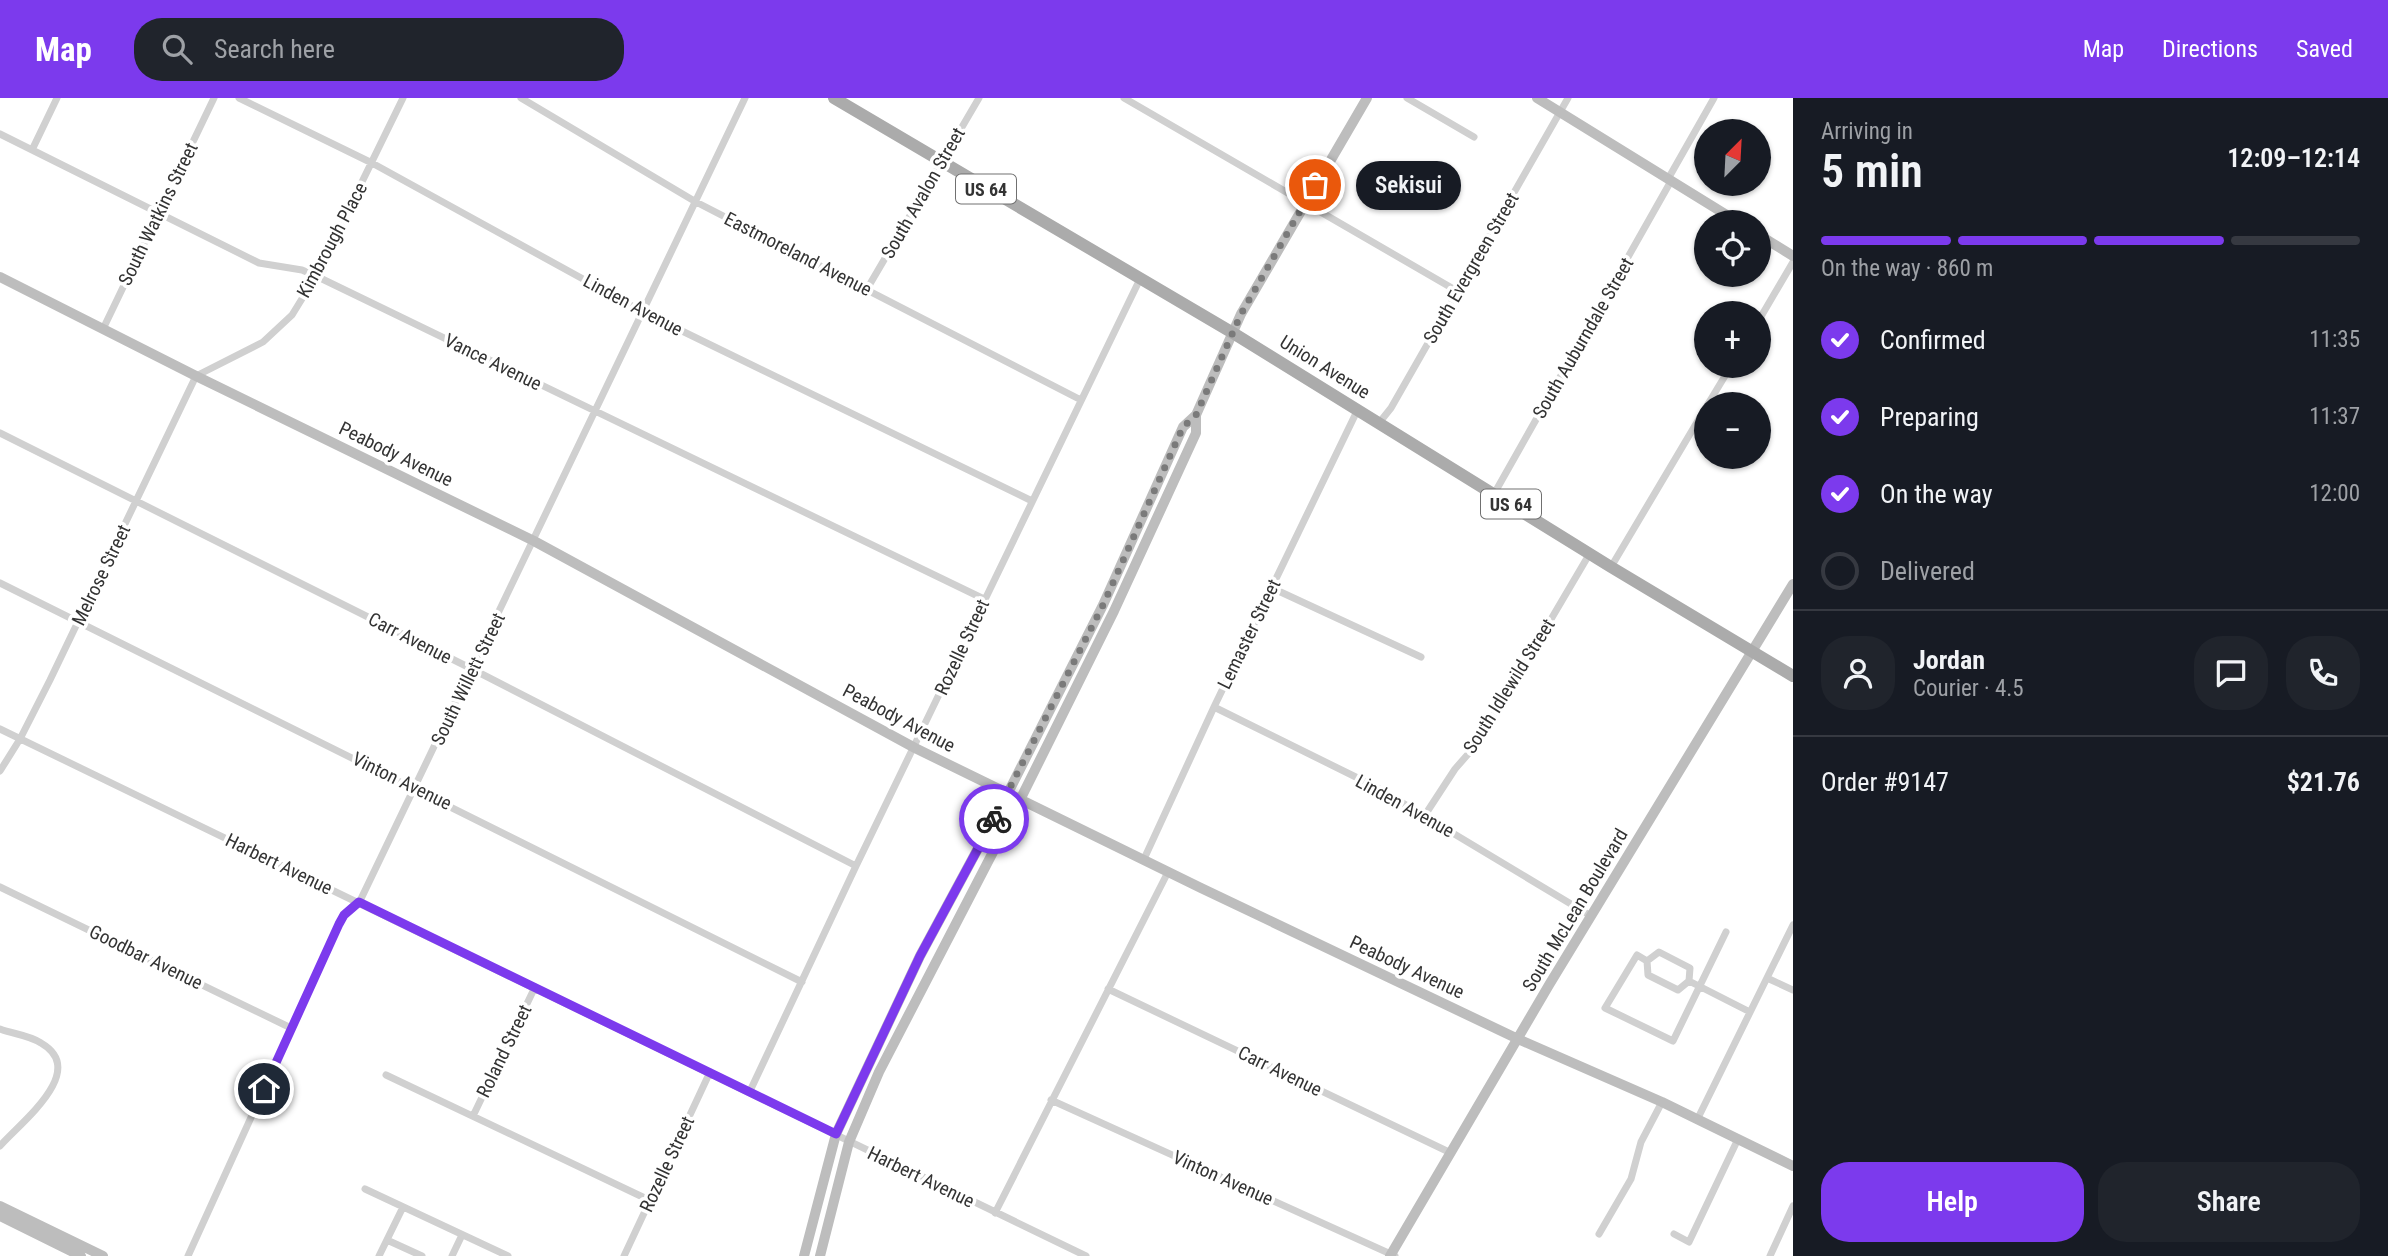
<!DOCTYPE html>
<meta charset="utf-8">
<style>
body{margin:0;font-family:"Roboto Condensed",sans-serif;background:#20242c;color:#f1f3f6;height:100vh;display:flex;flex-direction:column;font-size:26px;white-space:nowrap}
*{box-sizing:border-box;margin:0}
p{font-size:23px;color:#9ea1a6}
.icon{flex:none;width:38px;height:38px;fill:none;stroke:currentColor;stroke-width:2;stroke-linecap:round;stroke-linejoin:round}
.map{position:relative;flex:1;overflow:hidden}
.side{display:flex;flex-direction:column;background:#171b24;width:595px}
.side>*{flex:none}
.needle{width:46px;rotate:24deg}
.tools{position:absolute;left:1694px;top:21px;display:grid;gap:14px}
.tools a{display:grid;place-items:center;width:77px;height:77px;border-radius:50%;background:#171b24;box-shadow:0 2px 5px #0004;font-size:35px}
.pin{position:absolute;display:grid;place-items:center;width:60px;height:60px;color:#fff;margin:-30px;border:4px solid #fff;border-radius:50%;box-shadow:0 2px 7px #0007}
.courier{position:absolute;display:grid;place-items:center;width:70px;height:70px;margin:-35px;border:5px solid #7c3aed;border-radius:50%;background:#fff;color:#222;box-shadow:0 2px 9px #0007}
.bubble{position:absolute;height:49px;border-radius:24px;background:#171b24;box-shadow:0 2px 5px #0004;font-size:23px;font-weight:600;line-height:49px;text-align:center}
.overview em{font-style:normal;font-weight:600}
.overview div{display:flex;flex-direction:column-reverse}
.overview{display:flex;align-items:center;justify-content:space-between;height:119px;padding:0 28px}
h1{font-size:46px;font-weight:600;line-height:52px}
.bar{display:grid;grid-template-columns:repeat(4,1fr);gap:10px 7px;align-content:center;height:84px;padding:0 28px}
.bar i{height:9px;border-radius:5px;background:#363941}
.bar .on{background:#7c3aed}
.bar p{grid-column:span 4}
.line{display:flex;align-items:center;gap:18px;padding:0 28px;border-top:2px solid #363941}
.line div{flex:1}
.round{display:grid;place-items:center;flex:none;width:74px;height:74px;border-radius:28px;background:#20242c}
ol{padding:0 28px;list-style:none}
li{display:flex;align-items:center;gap:21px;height:77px}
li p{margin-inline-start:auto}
li .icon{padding:7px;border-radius:50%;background:#7c3aed;color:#fff;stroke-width:4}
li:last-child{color:#9ea1a6}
li i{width:38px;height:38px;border:4px solid #363941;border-radius:50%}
.cta{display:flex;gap:14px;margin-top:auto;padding:14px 28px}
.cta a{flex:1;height:80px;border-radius:28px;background:#7c3aed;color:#fff;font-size:28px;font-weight:600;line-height:80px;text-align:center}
.cta a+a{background:#20242c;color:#f1f3f6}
header{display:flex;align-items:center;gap:42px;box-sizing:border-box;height:98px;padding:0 35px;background:#7c3aed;color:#fff}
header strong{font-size:33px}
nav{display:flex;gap:38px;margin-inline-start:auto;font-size:24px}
.search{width:490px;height:63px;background:#20242c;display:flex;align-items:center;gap:18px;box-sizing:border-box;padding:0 24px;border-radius:28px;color:#9ea1a6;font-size:26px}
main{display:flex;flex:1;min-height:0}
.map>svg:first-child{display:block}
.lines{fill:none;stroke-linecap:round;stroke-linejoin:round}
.street{stroke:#d0d0d0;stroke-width:7}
.secondary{stroke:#bdbdbd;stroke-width:10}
.primary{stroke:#ababab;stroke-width:12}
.done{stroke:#7a7a7a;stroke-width:7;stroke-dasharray:0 12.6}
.route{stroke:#7c3aed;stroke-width:9}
.labels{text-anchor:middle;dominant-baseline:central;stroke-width:7;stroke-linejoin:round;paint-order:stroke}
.shield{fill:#fff;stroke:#707070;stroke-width:2}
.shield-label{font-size:18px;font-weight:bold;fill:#333}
.street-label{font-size:19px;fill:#333;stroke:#fff}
</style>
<header>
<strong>Map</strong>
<div class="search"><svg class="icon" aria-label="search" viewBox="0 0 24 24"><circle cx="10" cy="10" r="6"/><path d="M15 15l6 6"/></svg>Search here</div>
<nav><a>Map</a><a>Directions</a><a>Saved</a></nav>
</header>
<main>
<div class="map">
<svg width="1793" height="1158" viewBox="0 0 1793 1158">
<rect width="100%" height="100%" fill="#fff"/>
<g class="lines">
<path class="street" d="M239 0 372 65 643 214 1032 403
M521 0 696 104 1081 302
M1124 0 1457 193
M1407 0 1474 39
M0 36 259 165 302 172 316 178 984 501
M32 52 57 0
M1668 81 1714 0
M867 191 979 0
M1759 222 1793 164
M103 231 214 0
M1708 306 1731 268
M1379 325 1391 310 1568 0
M0 335 472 571 856 768
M1494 396 1671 83
M1611 469 1706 309
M0 485 802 884
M1272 490 1421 559
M1214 609 1376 689 1591 818
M0 631 1086 1158
M0 673 20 641 50 582 196 278 263 244 292 217 316 178 403 0
M1425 717 1455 671 1469 655 1510 591 1590 455
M1144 761 1214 609 1358 311
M0 789 291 930
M1647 863 1659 854 1690 870 1689 883 1750 914
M1767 880 1793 892
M1689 883 1678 892 1648 877 1647 863 1637 857 1605 910 1673 943 1726 834
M1108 891 1451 1055
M0 931C13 936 29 937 41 945 89 973 21 1024 0 1048
M386 977 649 1102
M750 993 856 768 1140 181
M1051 1002 1395 1158
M473 1018 535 889
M1697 1022 1793 827
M365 1091 508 1158
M995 1115 1168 774
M1599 1136 1631 1081 1641 1044 1662 1004
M1674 1136 1689 1144 1738 1041
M387 1142 422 1158
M188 1158 339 826 344 817 359 805 745 0
M379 1158 403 1109
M452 1158 462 1137
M624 1158 710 974
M1770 1158 1793 1108"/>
<path class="secondary" d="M1537 0 1738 124
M1759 137 1793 158
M0 179 196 278 534 443 915 650 1201 790 1518 941 1662 1004 1793 1068
M0 1108 103 1158
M0 1118 81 1158
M804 1158 836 1036 920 858 1008 695 1103 507 1183 329 1196 317
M820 1158 849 1044 879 974 1020 702 1114 513 1196 335V317L1241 216 1367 0
M1390 1158 1549 887 1793 486"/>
<path class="primary" d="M834 0 1233 235 1611 469 1793 578"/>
</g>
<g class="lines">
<path class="done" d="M994 721 1103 507 1183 329 1196 317 1241 216 1315 87"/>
<path class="route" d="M264 991 339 826 344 817 359 804 836 1036 920 858 994 721"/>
</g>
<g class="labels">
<g class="shield">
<rect x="956" y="76.5" width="60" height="29" rx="5"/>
<rect x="1481" y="391.5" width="60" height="29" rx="5"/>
</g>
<g class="shield-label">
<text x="986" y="91">US 64</text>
<text x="1511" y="406">US 64</text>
</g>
<g class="street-label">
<text transform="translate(923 95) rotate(-60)">South Avalon Street</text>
<text transform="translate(158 116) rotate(-64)">South Watkins Street</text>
<text transform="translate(332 142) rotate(-62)">Kimbrough Place</text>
<text transform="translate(798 156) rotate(27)">Eastmoreland Avenue</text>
<text transform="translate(1471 170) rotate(-60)">South Evergreen Street</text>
<text transform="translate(633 207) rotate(28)">Linden Avenue</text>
<text transform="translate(1583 240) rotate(-60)">South Auburndale Street</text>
<text transform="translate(493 264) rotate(26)">Vance Avenue</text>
<text transform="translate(1325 269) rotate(32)">Union Avenue</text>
<text transform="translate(396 356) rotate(26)">Peabody Avenue</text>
<text transform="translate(101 477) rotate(-64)">Melrose Street</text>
<text transform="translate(1249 536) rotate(-64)">Lemaster Street</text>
<text transform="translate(410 540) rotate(27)">Carr Avenue</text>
<text transform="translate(962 549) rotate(-65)">Rozelle Street</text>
<text transform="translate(468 581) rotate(-64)">South Willett Street</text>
<text transform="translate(1509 588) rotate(-58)">South Idlewild Street</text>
<text transform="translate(899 620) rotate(28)">Peabody Avenue</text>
<text transform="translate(402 683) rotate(26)">Vinton Avenue</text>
<text transform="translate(1405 708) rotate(29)">Linden Avenue</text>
<text transform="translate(279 766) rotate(26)">Harbert Avenue</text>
<text transform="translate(1575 812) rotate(-59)">South McLean Boulevard</text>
<text transform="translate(146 859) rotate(26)">Goodbar Avenue</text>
<text transform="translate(1407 869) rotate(25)">Peabody Avenue</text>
<text transform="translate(504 953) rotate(-64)">Roland Street</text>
<text transform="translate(1280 973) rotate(26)">Carr Avenue</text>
<text transform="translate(667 1066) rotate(-65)">Rozelle Street</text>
<text transform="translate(921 1079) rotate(26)">Harbert Avenue</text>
<text transform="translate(1223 1080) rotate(24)">Vinton Avenue</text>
</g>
</g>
</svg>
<div class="tools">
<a><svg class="needle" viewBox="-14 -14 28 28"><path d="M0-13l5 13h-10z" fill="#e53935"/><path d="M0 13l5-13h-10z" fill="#9ea1a6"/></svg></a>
<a><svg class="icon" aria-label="locate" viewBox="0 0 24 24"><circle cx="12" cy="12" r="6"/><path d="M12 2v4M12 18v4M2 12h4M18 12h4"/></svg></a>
<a>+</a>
<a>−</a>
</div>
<div class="pin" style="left:1315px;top:87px;background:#ea580c"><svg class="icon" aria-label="bag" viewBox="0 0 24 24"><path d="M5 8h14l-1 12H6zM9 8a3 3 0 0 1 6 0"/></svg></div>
<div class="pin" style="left:264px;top:991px;background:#1f2937"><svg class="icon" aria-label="home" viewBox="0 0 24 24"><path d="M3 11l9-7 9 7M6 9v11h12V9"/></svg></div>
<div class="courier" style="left:994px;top:721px"><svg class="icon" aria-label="bike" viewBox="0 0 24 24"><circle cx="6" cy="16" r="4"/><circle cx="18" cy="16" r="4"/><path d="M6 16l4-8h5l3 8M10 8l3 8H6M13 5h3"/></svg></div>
<div class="bubble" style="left:1356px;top:63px;width:105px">Sekisui</div>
</div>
<section class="side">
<div class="overview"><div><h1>5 min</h1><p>Arriving in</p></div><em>12:09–12:14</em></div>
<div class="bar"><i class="on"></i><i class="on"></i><i class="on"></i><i></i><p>On the way · 860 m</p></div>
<ol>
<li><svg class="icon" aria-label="check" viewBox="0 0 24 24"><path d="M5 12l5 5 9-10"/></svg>Confirmed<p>11:35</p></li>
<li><svg class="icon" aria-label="check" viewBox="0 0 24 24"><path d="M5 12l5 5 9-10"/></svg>Preparing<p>11:37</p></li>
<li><svg class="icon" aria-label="check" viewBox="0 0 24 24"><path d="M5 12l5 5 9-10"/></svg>On the way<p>12:00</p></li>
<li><i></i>Delivered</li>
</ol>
<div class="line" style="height:126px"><a class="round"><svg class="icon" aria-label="person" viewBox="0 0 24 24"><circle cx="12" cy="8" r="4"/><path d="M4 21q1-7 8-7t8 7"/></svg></a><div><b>Jordan</b><p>Courier · 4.5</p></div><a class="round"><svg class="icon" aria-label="chat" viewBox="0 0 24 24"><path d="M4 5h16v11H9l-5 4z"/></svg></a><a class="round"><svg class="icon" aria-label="phone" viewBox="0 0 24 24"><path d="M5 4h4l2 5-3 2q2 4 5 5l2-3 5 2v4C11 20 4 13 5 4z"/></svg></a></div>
<div class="line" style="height:91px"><div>Order #9147</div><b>$21.76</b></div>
<div class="cta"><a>Help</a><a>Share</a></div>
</section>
</main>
